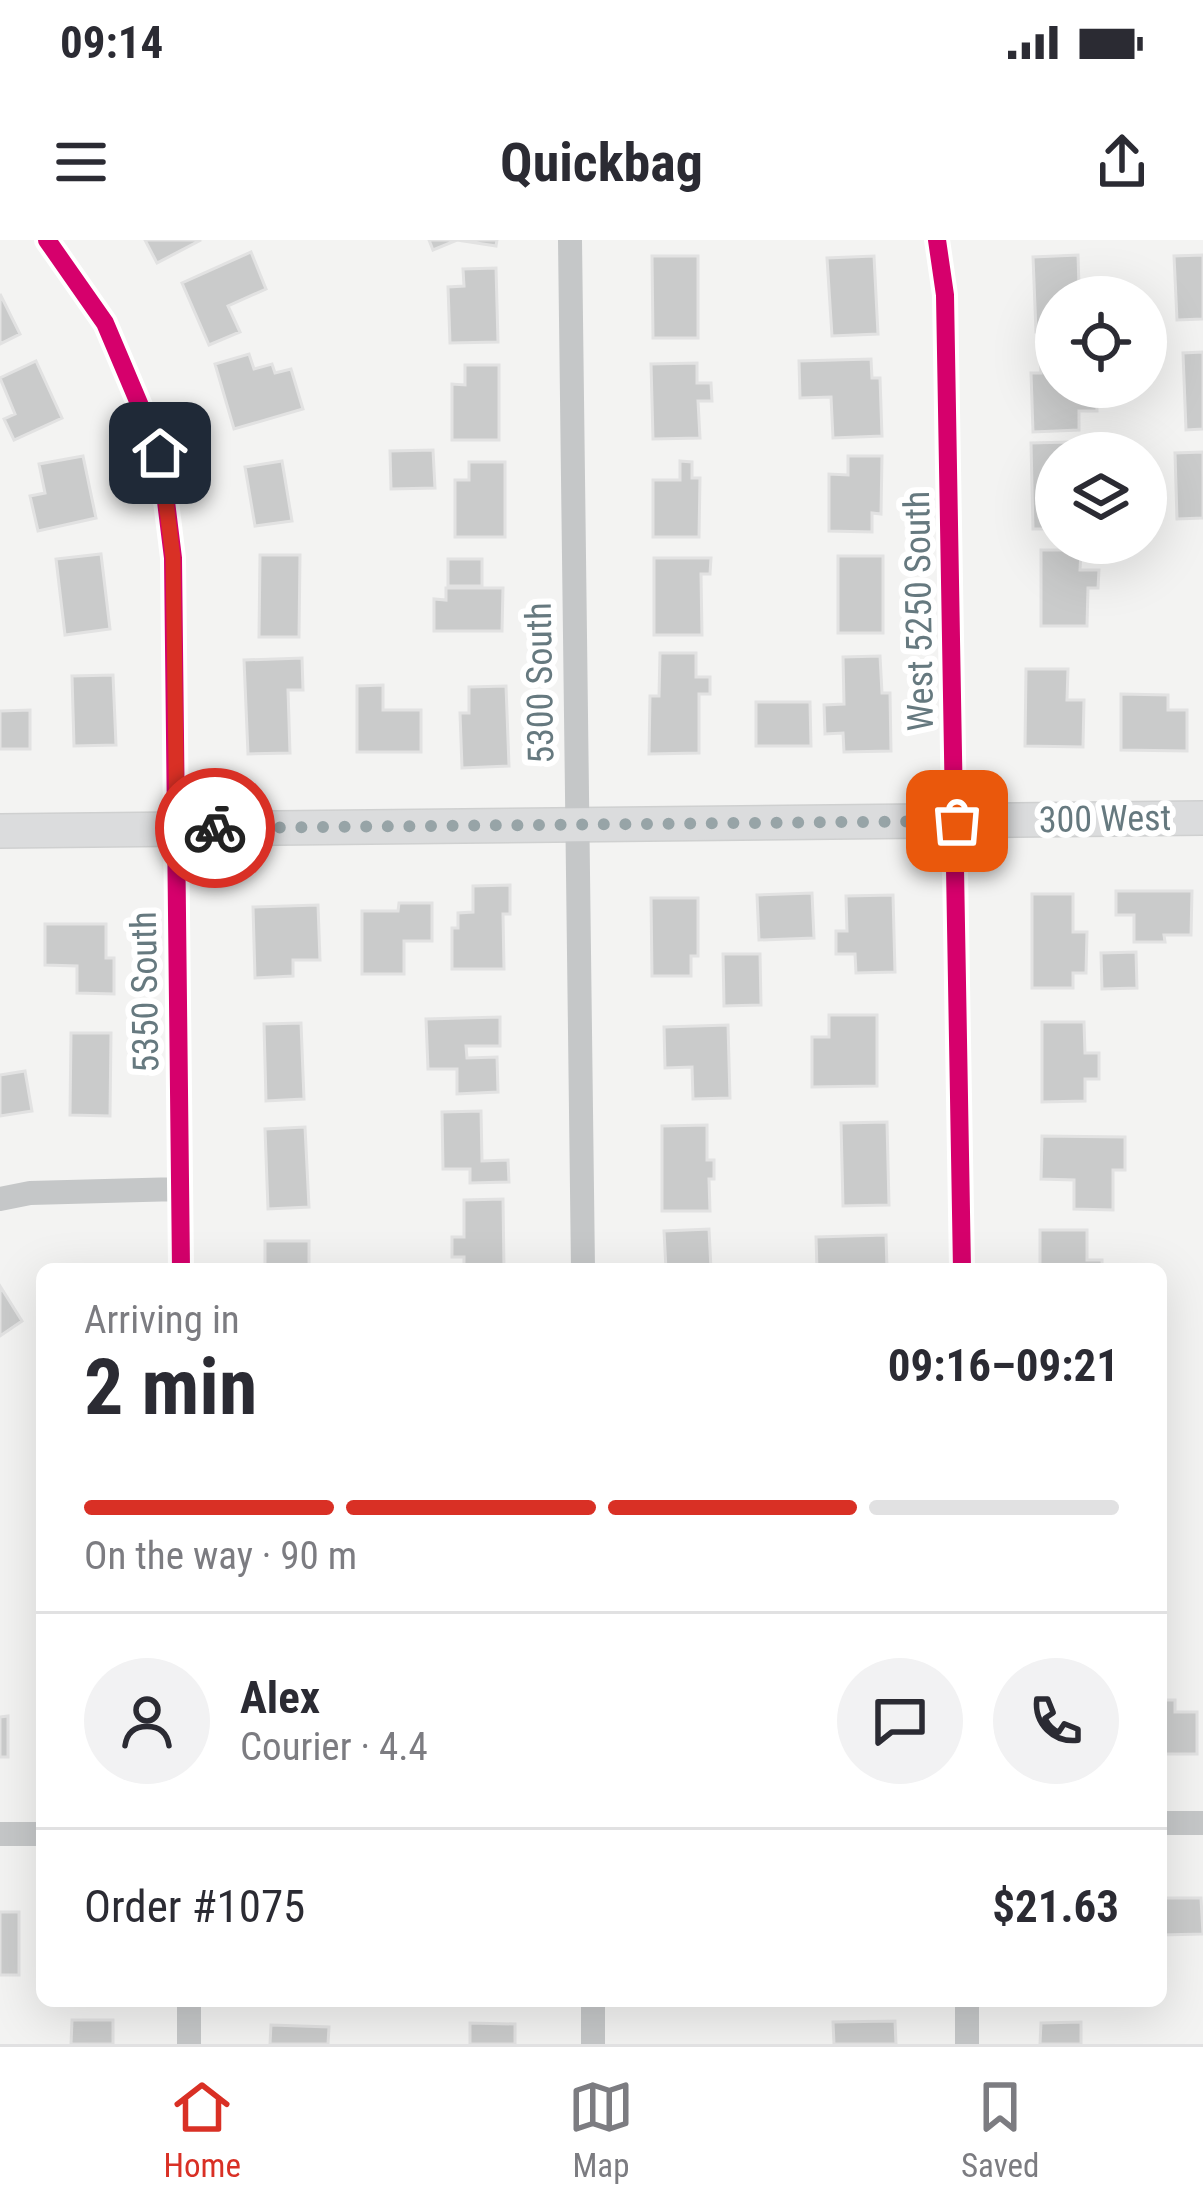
<!DOCTYPE html>
<meta charset="utf-8">
<style>
body{margin:0;font-family:"Roboto Condensed",sans-serif;background:#f2f2f3;color:#2b2b33;height:100vh;display:flex;flex-direction:column;font-size:45px;white-space:nowrap}
*{box-sizing:border-box;margin:0}
p{font-size:39px;color:#7c7c81}
.icon{flex:none;width:66px;height:66px;fill:none;stroke:currentColor;stroke-width:2;stroke-linecap:round;stroke-linejoin:round}
.map{position:relative;flex:1;overflow:hidden}
.drawer{position:absolute;left:36px;top:1023px;width:1131px;height:744px;display:flex;flex-direction:column;background:#fff;border-radius:18px;box-shadow:0 12px 48px #0002}
.drawer>*{flex:none}
.controls{position:absolute;left:1035px;top:36px;display:grid;gap:24px}
.controls a{display:grid;place-items:center;width:132px;height:132px;border-radius:50%;background:#fff;box-shadow:0 12px 48px #0002;font-size:60px}
.pin{position:absolute;display:grid;place-items:center;width:102px;height:102px;color:#fff;margin:-51px;border-radius:24px;box-shadow:0 6px 18px #0006}
.courier{position:absolute;display:grid;place-items:center;width:120px;height:120px;margin:-60px;border:9px solid #d93025;border-radius:50%;background:#fff;color:#222;box-shadow:0 3px 15px #0007}
.head em{font-style:normal;font-weight:700}
.head div{display:flex;flex-direction:column-reverse}
.head{display:flex;align-items:center;justify-content:space-between;height:204px;padding:0 48px}
h1{font-size:78px;font-weight:700;line-height:90px}
.bar{display:grid;grid-template-columns:repeat(4,1fr);gap:18px 12px;align-content:center;height:144px;padding:0 48px}
.bar i{height:15px;border-radius:9px;background:#e1e1e2}
.bar .on{background:#d93025}
.bar p{grid-column:span 4}
.line{display:flex;align-items:center;gap:30px;padding:0 48px;border-top:3px solid #e1e1e2}
.line div{flex:1}
.round{display:grid;place-items:center;flex:none;width:126px;height:126px;border-radius:63px;background:#f2f2f3}
.status{display:flex;justify-content:space-between;align-items:center;height:84px;padding:0 60px;background:#fff;direction:ltr}
.status svg{height:33px;fill:currentColor}
header{display:flex;justify-content:space-between;align-items:center;height:156px;padding:0 48px;background:#fff;font-size:54px;font-weight:700}
.dock{display:flex;justify-content:space-around;align-items:center;height:168px;border-top:3px solid #e1e1e2;background:#fff;font-size:33px;color:#7c7c81}
.dock a{display:grid;justify-items:center;gap:6px}
.dock .on{color:#d93025}
.map>svg:first-child{display:block}
.building{fill:#cacbcb;stroke:#e2e2e2;stroke-width:3}
.lines{fill:none;stroke-linecap:round;stroke-linejoin:round}
.secondary-casing{stroke:#cfd0d0;stroke-width:36}
.minor{stroke:#c5c7c8;stroke-width:24}
.secondary{stroke:#dbdcdd;stroke-width:33}
.cycleway-casing{stroke:#fff;stroke-width:26}
.cycleway{stroke:#d6006c;stroke-width:18}
.done{stroke:#97a4a7;stroke-width:12;stroke-dasharray:0 21.6}
.route{stroke:#d93025;stroke-width:15}
.labels{text-anchor:middle;dominant-baseline:central;stroke-width:12;stroke-linejoin:round;paint-order:stroke}
.street-label{font-size:36px;fill:#66797f;stroke:#fff}
</style>
<div class="status"><b>09:14</b><svg viewBox="0 0 49 12"><path d="M0 12V9h3v3zM5 12V6h3v6zM10 12V3h3v9zM15 12V0h3v12zM26 1h20v11H26zM47 4h2v5h-2z"/></svg></div>
<header><svg class="icon" aria-label="menu" viewBox="0 0 24 24"><path d="M4 6h16M4 12h16M4 18h16"/></svg>Quickbag<svg class="icon" aria-label="share" viewBox="0 0 24 24"><path d="M12 15V3M7 8l5-5 5 5M5 13v7h14v-7"/></svg></header>
<div class="map">
<svg width="1203" height="1804" viewBox="0 0 1203 1804">
<rect width="100%" height="100%" fill="#f3f3f2"/>
<path class="building" d="M145 0H201L157 23Z
M429 0H497L496 6 457 0 433 10Z
M251 12 266 49 228 66 240 92 209 105 182 43Z
M1078 15 1079 47 1094 46V57H1056V92H1036L1033 17Z
M1203 15V79L1177 80 1174 16Z
M652 16H698V98H653Z
M874 16 878 94 832 96 827 18Z
M496 28 498 102 450 103 448 47 464 46 463 29Z
M0 54 20 94 0 104Z
M1203 112V189L1186 190 1183 113Z
M249 114 254 129 272 124 275 133 291 129 303 169 234 189 215 124Z
M1056 114V147H1096L1097 171H1079V190L1033 192 1031 133H1041L1040 115Z
M871 119 872 138H880L882 196 833 198 831 157 800 158 799 121Z
M36 121 62 178 14 200 4 179 15 174 0 138Z
M697 123V143H711L712 161H698L700 198 653 199 651 124Z
M465 125H499V200H452V144L465 145Z
M1070 202V213H1056V289H1033L1031 203Z
M433 210 435 248 391 249 390 211Z
M1203 212V278L1177 279 1175 213Z
M83 216 96 278 38 291 30 256 45 253 39 224Z
M848 216H882L881 274 872 273V292L829 291V234L848 235Z
M282 221 292 281 255 286 245 227Z
M680 221 692 222V238H700L699 297H653V240H680Z
M469 222H505V297H455V240H469Z
M1041 310H1081L1080 330H1099L1098 348H1088L1087 386H1041Z
M101 314 110 389 65 395 56 319Z
M260 315H300L299 397H259Z
M838 316H883V393H838Z
M654 318H711L710 334H701L702 395H654Z
M448 319H482V346H448Z
M446 348H503L502 391H434V359L446 360Z
M660 413H696V437H710V454H699V513L649 514 650 456H659Z
M880 416 882 453H890L891 511 844 512 843 493 825 494 824 465 844 464 843 417Z
M302 418 303 450H288L290 513 248 514 244 420Z
M1026 429H1068L1067 460H1084L1083 507 1025 506Z
M113 435 116 505 74 506 72 436Z
M383 445V470H421V512H357V446Z
M506 446 509 526 462 528 460 473H469V447Z
M1121 454 1168 455V470H1187V511L1121 510Z
M756 462H810L811 506H756Z
M30 470V509H0V471Z
M510 645V674H503L504 729H452V688H458V673L473 672V646Z
M1116 651H1192L1191 695H1164L1165 702H1134V675H1116Z
M812 653 814 698 759 700 757 655Z
M1032 654H1073V692H1087L1086 733H1073V748H1032Z
M893 655 895 732 856 733 855 714H836V691H847L846 656Z
M651 658H698V716H691V736H652Z
M399 663H432V701H404V734H362V671H398Z
M318 665 320 720H293V736L255 738 253 667Z
M45 684H106V718H114V754L77 753V726L45 725Z
M1136 712 1137 748 1102 749 1101 713Z
M723 714H760L761 765 724 766Z
M829 775H877V846L812 847V797H829Z
M500 777V806H466L467 818 497 817 498 852 457 854V829H428L426 779Z
M1042 782H1084L1085 813H1099V839H1085V861L1042 862Z
M301 783 304 859 266 861 264 784Z
M728 785 730 858 693 859 692 827 665 828 664 787Z
M71 793H111L110 876 70 875Z
M25 831 32 871 0 876V835Z
M481 871 482 921 508 920 509 942 470 943V929H443L442 872Z
M887 882 889 965 843 966 841 883Z
M707 885V920H714V939H709L710 971H662V886Z
M305 887 309 967 268 969 265 889Z
M1042 896 1125 897V930H1113V970L1074 969V940L1041 939Z
M503 959 504 1029H464V1017H452V997H464V960Z
M709 989 711 1029H666L664 991Z
M1040 990H1087V1020H1102V1029H1040Z
M886 995 887 1029H817L816 997Z
M265 1001H309V1029H265Z
M0 1046 22 1081 0 1096Z
M1161 1460H1175V1472H1197V1514H1161Z
M8 1476V1517H0V1477Z
M1161 1653 1165 1658H1201L1203 1694 1161 1695Z
M0 1672H19V1735H0Z
M72 1780H113V1804H71Z
M895 1781 896 1804H834L833 1782Z
M1081 1782V1804H1040L1041 1783Z
M470 1783 515 1784V1804H470Z
M271 1785 329 1787 328 1804H270Z"/>
<g class="lines">
<defs>
<path id="secondary" d="M0 591 1203 578"/>
</defs>
<use href="#secondary" class="secondary-casing"/>
<path class="minor" d="M47 0 105 83 160 213 173 318 181 1029
M570 0 583 1029
M937 0 945 55 962 1029
M0 959 30 953 180 949
M1161 1583H1203
M0 1594H42
M189 1761V1804
M593 1761V1804
M967 1804V1761"/>
<use href="#secondary" class="secondary"/>
<defs>
<path id="cycleway" d="M47 0 105 83 160 213 173 318 181 1029
M937 0 945 55 962 1029"/>
</defs>
<use href="#cycleway" class="cycleway-casing"/>
<use href="#cycleway" class="cycleway"/>
</g>
<g class="lines">
<path class="done" d="M215 588 957 581"/>
<path class="route" d="M160 213 173 318 177 589 215 588"/>
</g>
<g class="labels">
<g class="street-label">
<text transform="translate(919 371) rotate(-91)">West 5250 South</text>
<text transform="translate(540 443) rotate(-91)">5300 South</text>
<text transform="translate(1105 579) rotate(-1)">300 West</text>
<text transform="translate(145 752) rotate(-91)">5350 South</text>
</g>
</g>
</svg>
<div class="controls">
<a><svg class="icon" aria-label="locate" viewBox="0 0 24 24"><circle cx="12" cy="12" r="6"/><path d="M12 2v4M12 18v4M2 12h4M18 12h4"/></svg></a>
<a><svg class="icon" aria-label="layers" viewBox="0 0 24 24"><path d="M12 4l9 5-9 5-9-5zM3 14l9 5 9-5"/></svg></a>
</div>
<div class="pin" style="left:957px;top:581px;background:#ea580c"><svg class="icon" aria-label="bag" viewBox="0 0 24 24"><path d="M5 8h14l-1 12H6zM9 8a3 3 0 0 1 6 0"/></svg></div>
<div class="pin" style="left:160px;top:213px;background:#1f2937"><svg class="icon" aria-label="home" viewBox="0 0 24 24"><path d="M3 11l9-7 9 7M6 9v11h12V9"/></svg></div>
<div class="courier" style="left:215px;top:588px"><svg class="icon" aria-label="bike" viewBox="0 0 24 24"><circle cx="6" cy="16" r="4"/><circle cx="18" cy="16" r="4"/><path d="M6 16l4-8h5l3 8M10 8l3 8H6M13 5h3"/></svg></div>
<section class="drawer">
<div class="head"><div><h1>2 min</h1><p>Arriving in</p></div><em>09:16–09:21</em></div>
<div class="bar"><i class="on"></i><i class="on"></i><i class="on"></i><i></i><p>On the way · 90 m</p></div>
<div class="line" style="height:216px"><a class="round"><svg class="icon" aria-label="person" viewBox="0 0 24 24"><circle cx="12" cy="8" r="4"/><path d="M4 21q1-7 8-7t8 7"/></svg></a><div><b>Alex</b><p>Courier · 4.4</p></div><a class="round"><svg class="icon" aria-label="chat" viewBox="0 0 24 24"><path d="M4 5h16v11H9l-5 4z"/></svg></a><a class="round"><svg class="icon" aria-label="phone" viewBox="0 0 24 24"><path d="M5 4h4l2 5-3 2q2 4 5 5l2-3 5 2v4C11 20 4 13 5 4z"/></svg></a></div>
<div class="line" style="height:156px"><div>Order #1075</div><b>$21.63</b></div>
</section>
</div>
<nav class="dock">
<a class="on"><svg class="icon" aria-label="home" viewBox="0 0 24 24"><path d="M3 11l9-7 9 7M6 9v11h12V9"/></svg>Home</a>
<a><svg class="icon" aria-label="map" viewBox="0 0 24 24"><path d="M3 6l6-2 6 2 6-2v14l-6 2-6-2-6 2zM9 4v14M15 6v14"/></svg>Map</a>
<a><svg class="icon" aria-label="saved" viewBox="0 0 24 24"><path d="M7 4h10v16l-5-4-5 4z"/></svg>Saved</a>
</nav>
